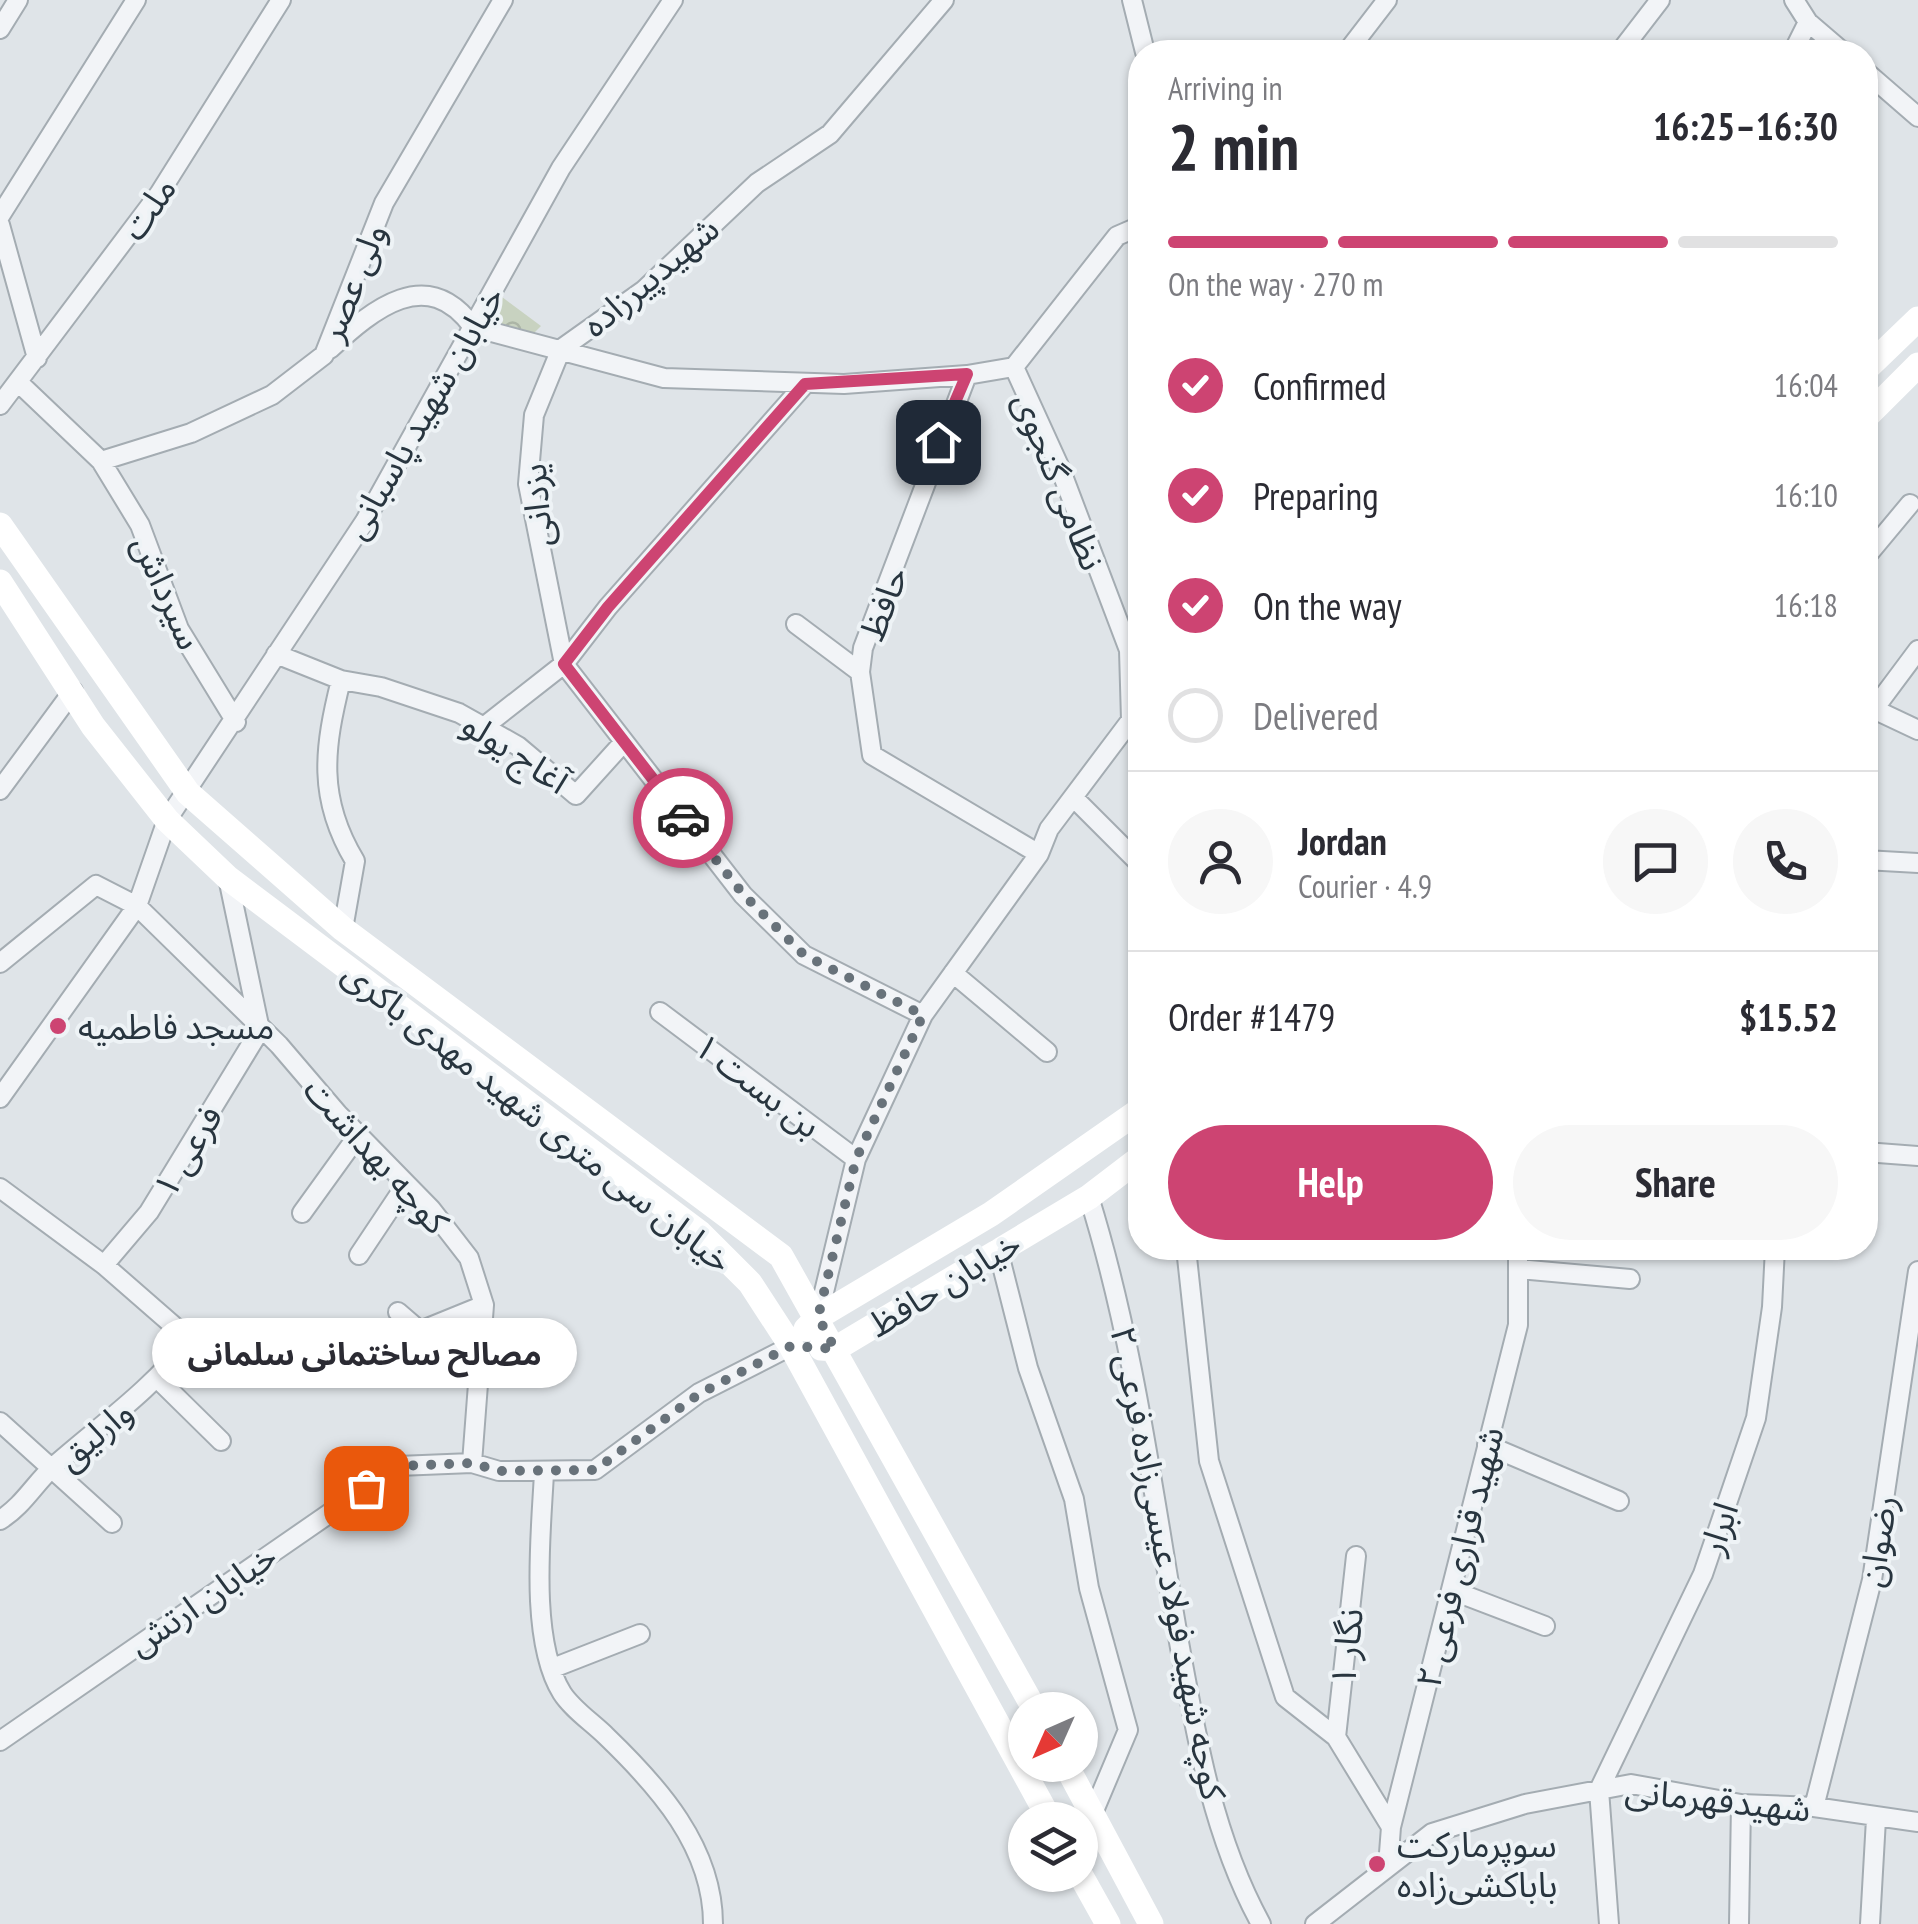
<!DOCTYPE html>
<meta charset="utf-8">
<style>
body{margin:0;font-family:"PT Sans Narrow","Noto Sans Arabic",sans-serif;background:#f7f7f7;color:#2b2b33;height:100vh;display:flex;flex-direction:column;font-size:38px;white-space:nowrap}
*{box-sizing:border-box;margin:0}
p{font-size:32px;color:#7c7c81}
.icon{flex:none;width:55px;height:55px;fill:none;stroke:currentColor;stroke-width:2;stroke-linecap:round;stroke-linejoin:round}
.map{position:relative;flex:1;overflow:hidden}
.details{position:absolute;left:1128px;top:40px;width:750px;height:1220px;display:flex;flex-direction:column;background:#fff;border-radius:40px;box-shadow:0 2px 8px #0004}
.details>*{flex:none}
.needle{width:65px;rotate:225deg}
.tools{position:absolute;left:1008px;top:1692px;display:grid;gap:20px}
.tools a{display:grid;place-items:center;width:90px;height:90px;border-radius:50%;background:#fff;box-shadow:0 2px 8px #0004;font-size:50px}
.pin{position:absolute;display:grid;place-items:center;width:85px;height:85px;color:#fff;margin:-42px;border-radius:20px;box-shadow:0 5px 15px #0006}
.courier{position:absolute;display:grid;place-items:center;width:100px;height:100px;margin:-50px;border:8px solid #cd4472;border-radius:50%;background:#fff;color:#222;box-shadow:0 2px 12px #0007}
.bubble{position:absolute;height:70px;border-radius:35px;background:#fff;box-shadow:0 2px 8px #0004;font-size:32px;font-weight:700;line-height:70px;text-align:center}
.overview em{font-style:normal;font-weight:700}
.overview div{display:flex;flex-direction:column-reverse}
.overview{display:flex;align-items:center;justify-content:space-between;height:170px;padding:0 40px}
h1{font-size:65px;font-weight:700;line-height:75px}
.bar{display:grid;grid-template-columns:repeat(4,1fr);gap:15px 10px;align-content:center;height:120px;padding:0 40px}
.bar i{height:12px;border-radius:8px;background:#e1e1e2}
.bar .on{background:#cd4472}
.bar p{grid-column:span 4}
.line{display:flex;align-items:center;gap:25px;padding:0 40px;border-top:2px solid #e1e1e2}
.line div{flex:1}
.round{display:grid;place-items:center;flex:none;width:105px;height:105px;border-radius:52px;background:#f7f7f7}
ol{padding:0 40px;list-style:none}
li{display:flex;align-items:center;gap:30px;height:110px}
li p{margin-inline-start:auto}
li .icon{padding:10px;border-radius:50%;background:#cd4472;color:#fff;stroke-width:4}
li:last-child{color:#7c7c81}
li i{width:55px;height:55px;border:5px solid #e1e1e2;border-radius:50%}
.action{display:flex;gap:20px;margin-top:auto;padding:20px 40px}
.action a{flex:1;height:115px;border-radius:60px;background:#cd4472;color:#fff;font-size:40px;font-weight:700;line-height:115px;text-align:center}
.action a+a{background:#f7f7f7;color:#2b2b33}
.map>svg:first-child{display:block}
.forest{fill:url(#forest-crowns)}
.lines{fill:none;stroke-linecap:round;stroke-linejoin:round}
.street-casing{stroke:#a4acb2;stroke-width:22}
.street{stroke:#f2f4f7;stroke-width:18}
.secondary{stroke:#fff;stroke-width:25}
.done{stroke:#68727a;stroke-width:10;stroke-dasharray:0 18}
.route{stroke:#cd4472;stroke-width:12}
.poi-dot{fill:#cd4472;stroke:#eef3f6;stroke-width:4}
.labels{text-anchor:middle;dominant-baseline:central;stroke-width:8;stroke-linejoin:round;paint-order:stroke}
.street-label{font-size:35px;fill:#28353f;stroke:#eef3f6}
.poi-label{font-size:35px;fill:#28353f;stroke:#eef3f6;text-anchor:start}
</style>
<div class="map">
<svg width="1918" height="1924" viewBox="0 0 1918 1924">
<defs>
<pattern id="forest-crowns" width="20" height="18" patternUnits="userSpaceOnUse" patternTransform="scale(2.5)"><rect width="20" height="18" fill="#c8d2c0"/><path d="M2 6a3 3 0 1 1 6 0M12 15a3 3 0 1 1 6 0" fill="none" stroke="#acb5a6"/></pattern>
</defs>
<rect width="100%" height="100%" fill="#dfe4e8"/>
<path class="forest" d="M502 297 541 326 531 336 485 327Z"/>
<g class="lines">
<defs>
<path id="street" d="M1132 0 1145 52
M1794 0 1808 22 1843 52
M0 29 18 0
M1347 52 1387 0
M1620 52 1660 0
M1793 52 1808 22
M1865 71 1918 117
M0 216 136 0
M0 225 37 358
M330 349C373 309 427 264 473 327L664 378 844 384 967 375
M561 349 534 415 528 484 564 664 743 895 804 955 923 1015 856 1159 818 1317
M561 349 644 290 757 183 830 134 944 0
M1014 367 967 375 863 648 860 672 872 755 1039 854
M18 382 101 461 191 433 272 395 324 355 384 203 503 0
M0 405 159 194 281 0
M101 461 140 525 179 629 236 722
M1865 558 1910 504
M796 624 860 672
M276 654 341 680 381 687 459 713 518 746 576 795 623 743
M341 680C324 748 317 798 355 861L343 929
M1865 705 1918 730
M1874 709 1918 650
M481 729 564 664 608 607 805 384
M0 790 73 691
M1073 797 1140 864
M1865 860 1918 863
M0 963 96 885 137 906 279 1045 338 1114 431 1209 469 1258 484 1305 472 1463
M953 973 1047 1052
M660 1012 856 1159
M923 1015 1039 854 1049 829 1131 720 1129 650 1060 468 1014 367 1117 236 1140 226
M0 1098 137 906 167 820 365 521 561 168 673 0
M1865 1152 1918 1156
M0 1188 104 1265 190 1340C151 1390 102 1424 54 1466 35 1483 23 1506 0 1520
M1089 1197C1133 1338 1152 1486 1177 1631 1195 1731 1212 1835 1261 1924
M302 1213 359 1134
M1186 1248 1209 1461 1285 1697 1336 1737 1391 1827
M998 1250 1028 1368 1074 1499 1089 1588 1128 1730 1093 1813
M359 1255 405 1186
M104 1265 149 1212 260 1030 228 878
M1518 1269 1630 1279
M398 1312 420 1331 484 1305
M159 1380 221 1441
M0 1422 112 1523
M1487 1445 1619 1501
M544 1473C541 1533 529 1640 562 1693 572 1709 593 1723 606 1736 658 1786 713 1847 713 1924
M1451 1590 1545 1626
M553 1668 640 1634
M1336 1737 1356 1556
M0 1741 398 1466 472 1463 499 1471 595 1470 699 1393 791 1346
M1814 1807 1872 1580 1918 1271
M1388 1866 1391 1827 1518 1325V1248
M1315 1924 1432 1833 1525 1804 1631 1784 1741 1804 1814 1807 1918 1822
M1609 1924 1599 1790 1703 1574 1756 1418 1772 1307 1775 1248
M1739 1924 1741 1804
M1870 1924 1876 1819"/>
</defs>
<use href="#street" class="street-casing"/>
<use href="#street" class="street"/>
<path class="secondary" d="M1865 370 1918 319
M1865 418 1918 365
M0 525 188 793 343 929 781 1256 1035 1710
M0 582 93 726 167 820 228 878 700 1233 750 1283 791 1346 1050 1820
M806 1329 818 1317 991 1214 1140 1110
M821 1348 835 1349 1089 1197 1140 1158
M1066 1765 1151 1924
M1080 1874 1108 1924"/>
</g>
<g class="lines">
<path class="done" d="M366 1488 398 1466 472 1463 499 1471 595 1470 699 1394 791 1346 835 1349 818 1317 856 1159 923 1015 804 955 743 894 683 818"/>
<path class="route" d="M683 818 564 664 608 607 805 384 967 374 938 442"/>
</g>
<g class="poi-dot">
<circle cx="58" cy="1026" r="10"/>
<circle cx="1377" cy="1864" r="10"/>
</g>
<g class="labels">
<g class="street-label">
<text transform="translate(148 208) rotate(-55)">ملت</text>
<text transform="translate(650 276) rotate(-40)">شهیدپیرزاده</text>
<text transform="translate(352 282) rotate(-68)">ولی عصر</text>
<text transform="translate(423 412) rotate(-60)">خیابان شهید پاسبانی</text>
<text transform="translate(1060 481) rotate(68)">نظامی گنجوی</text>
<text transform="translate(536 505) rotate(-95)">یزدانی</text>
<text transform="translate(168 592) rotate(66)">سیرداش</text>
<text transform="translate(883 603) rotate(-69)">حافظ</text>
<text transform="translate(516 752) rotate(33)">آغاج یولو</text>
<text transform="translate(758 1085) rotate(37)">بن بست ۱</text>
<text transform="translate(538 1116) rotate(38)">خیابان سی متری شهید مهدی باکری</text>
<text transform="translate(187 1151) rotate(-59)">فرعی ۱</text>
<text transform="translate(377 1155) rotate(48)">کوچه بهداشت</text>
<text transform="translate(944 1283) rotate(-31)">خیابان حافظ</text>
<text transform="translate(94 1434) rotate(-40)">وارلیق</text>
<text transform="translate(1718 1528) rotate(-71)">ابرار</text>
<text transform="translate(1877 1541) rotate(-81)">رضوان</text>
<text transform="translate(1459 1557) rotate(-76)">شهید قراری فرعی ۲</text>
<text transform="translate(1169 1563) rotate(79)">کوچه شهید فولاد عیسی‌زاده فرعی ۲</text>
<text transform="translate(202 1599) rotate(-34)">خیابان ارتش</text>
<text transform="translate(1346 1647) rotate(-84)">نگار ۱</text>
<text transform="translate(1718 1799) rotate(6)">شهیدقهرمانی</text>
</g>
<g class="poi-label">
<text x="78" y="1026">مسجد فاطمیه</text>
<text x="1397" y="1844">سوپرمارکت<tspan x="1397" dy="40">باباکشی‌زاده</tspan></text>
</g>
</g>
</svg>
<div class="tools">
<a><svg class="needle" viewBox="-14 -14 28 28"><path d="M0-13l5 13h-10z" fill="#e53935"/><path d="M0 13l5-13h-10z" fill="#7c7c81"/></svg></a>
<a><svg class="icon" aria-label="layers" viewBox="0 0 24 24"><path d="M12 4l9 5-9 5-9-5zM3 14l9 5 9-5"/></svg></a>
</div>
<div class="pin" style="left:366px;top:1488px;background:#ea580c"><svg class="icon" aria-label="bag" viewBox="0 0 24 24"><path d="M5 8h14l-1 12H6zM9 8a3 3 0 0 1 6 0"/></svg></div>
<div class="pin" style="left:938px;top:442px;background:#1f2937"><svg class="icon" aria-label="home" viewBox="0 0 24 24"><path d="M3 11l9-7 9 7M6 9v11h12V9"/></svg></div>
<div class="courier" style="left:683px;top:818px"><svg class="icon" aria-label="car" viewBox="0 0 24 24"><path d="M5 17H2v-5l4-1 3-4h7l3 4 3 1v5h-3M9 17h6M6 11h13"/><circle cx="7" cy="17" r="2"/><circle cx="17" cy="17" r="2"/></svg></div>
<div class="bubble" style="left:152px;top:1318px;width:425px">مصالح ساختمانی سلمانی</div>
<section class="details">
<div class="overview"><div><h1>2 min</h1><p>Arriving in</p></div><em>16:25–16:30</em></div>
<div class="bar"><i class="on"></i><i class="on"></i><i class="on"></i><i></i><p>On the way · 270 m</p></div>
<ol>
<li><svg class="icon" aria-label="check" viewBox="0 0 24 24"><path d="M5 12l5 5 9-10"/></svg>Confirmed<p>16:04</p></li>
<li><svg class="icon" aria-label="check" viewBox="0 0 24 24"><path d="M5 12l5 5 9-10"/></svg>Preparing<p>16:10</p></li>
<li><svg class="icon" aria-label="check" viewBox="0 0 24 24"><path d="M5 12l5 5 9-10"/></svg>On the way<p>16:18</p></li>
<li><i></i>Delivered</li>
</ol>
<div class="line" style="height:180px"><a class="round"><svg class="icon" aria-label="person" viewBox="0 0 24 24"><circle cx="12" cy="8" r="4"/><path d="M4 21q1-7 8-7t8 7"/></svg></a><div><b>Jordan</b><p>Courier · 4.9</p></div><a class="round"><svg class="icon" aria-label="chat" viewBox="0 0 24 24"><path d="M4 5h16v11H9l-5 4z"/></svg></a><a class="round"><svg class="icon" aria-label="phone" viewBox="0 0 24 24"><path d="M5 4h4l2 5-3 2q2 4 5 5l2-3 5 2v4C11 20 4 13 5 4z"/></svg></a></div>
<div class="line" style="height:130px"><div>Order #1479</div><b>$15.52</b></div>
<div class="action"><a>Help</a><a>Share</a></div>
</section>
</div>
